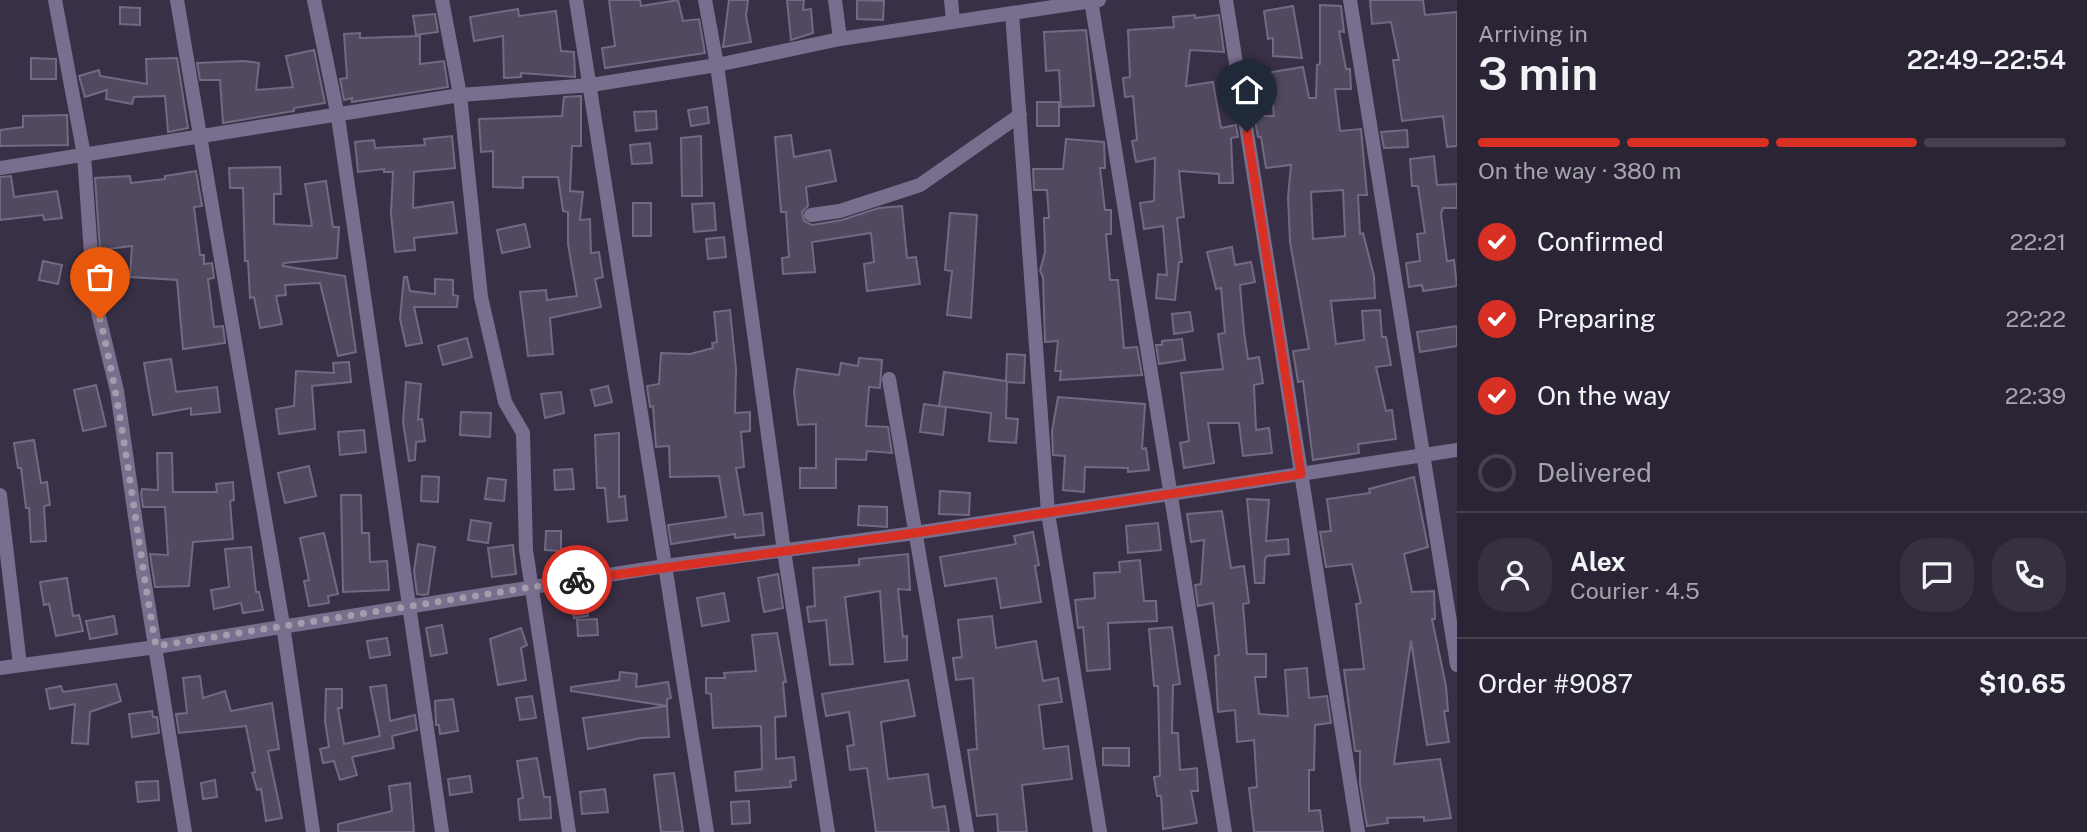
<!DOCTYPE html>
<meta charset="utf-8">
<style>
body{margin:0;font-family:"Public Sans",sans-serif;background:#363040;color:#f1f3f6;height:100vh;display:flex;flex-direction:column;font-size:26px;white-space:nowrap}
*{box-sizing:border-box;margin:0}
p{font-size:23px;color:#a5a4ac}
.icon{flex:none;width:38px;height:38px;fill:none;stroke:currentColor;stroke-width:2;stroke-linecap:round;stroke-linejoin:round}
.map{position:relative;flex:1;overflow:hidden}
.panel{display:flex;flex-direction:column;background:#2a2434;width:630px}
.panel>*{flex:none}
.pin{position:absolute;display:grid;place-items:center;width:60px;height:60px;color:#fff;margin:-72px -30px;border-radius:50% 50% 50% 0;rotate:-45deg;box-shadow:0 0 7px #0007}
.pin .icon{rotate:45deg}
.courier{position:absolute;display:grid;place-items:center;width:70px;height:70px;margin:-35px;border:5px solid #d93025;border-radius:50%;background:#fff;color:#222;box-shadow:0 2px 9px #0007}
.head em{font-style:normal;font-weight:600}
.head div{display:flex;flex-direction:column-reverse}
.head{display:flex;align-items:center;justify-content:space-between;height:119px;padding:0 21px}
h1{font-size:46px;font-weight:600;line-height:52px}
.bar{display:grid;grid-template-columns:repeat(4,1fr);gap:10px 7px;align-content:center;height:84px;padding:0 21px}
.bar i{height:9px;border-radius:5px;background:#46414f}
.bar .active{background:#d93025}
.bar p{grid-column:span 4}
.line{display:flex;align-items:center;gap:18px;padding:0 21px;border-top:2px solid #46414f}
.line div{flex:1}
.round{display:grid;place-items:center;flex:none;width:74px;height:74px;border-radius:28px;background:#363040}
ol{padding:0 21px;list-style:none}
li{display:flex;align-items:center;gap:21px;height:77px}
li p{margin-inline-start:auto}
li .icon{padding:7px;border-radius:50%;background:#d93025;color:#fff;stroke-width:4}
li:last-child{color:#a5a4ac}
li i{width:38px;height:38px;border:4px solid #46414f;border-radius:50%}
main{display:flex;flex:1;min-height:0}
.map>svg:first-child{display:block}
.building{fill:#524961;stroke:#726982;stroke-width:2;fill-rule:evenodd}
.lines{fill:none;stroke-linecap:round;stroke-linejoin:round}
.street{stroke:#7a6e8e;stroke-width:14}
.done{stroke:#a29cad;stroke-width:7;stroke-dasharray:0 12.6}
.route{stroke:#d93025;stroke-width:9}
</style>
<main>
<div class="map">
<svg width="1457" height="832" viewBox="0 0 1457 832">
<rect width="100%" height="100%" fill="#383046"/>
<path class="building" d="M609 0H640L641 6 678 0 683 21 699 19 705 53 605 68 602 48 615 46Z
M729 0H748L746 16 751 42 723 47Z
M787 0H804L803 10 811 9 813 33 791 40Z
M857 0 884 1 883 20 857 19Z
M1370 0H1423L1425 15 1457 12V146L1447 147 1443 116 1402 121 1393 60H1399L1391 22 1372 24Z
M1320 5 1341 6 1344 32 1339 31 1346 69H1350L1351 89H1335L1340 131 1361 129 1367 195H1358L1360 234 1363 233 1374 276 1375 298 1331 301 1336 344 1364 340 1362 311 1380 310 1382 337H1386L1391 365 1376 367 1386 411 1392 410 1396 439 1358 444 1359 453 1313 460 1303 381 1298 382 1293 351 1309 349 1290 242 1288 197 1291 165 1266 168 1261 137H1258L1254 116H1274L1270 74 1272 72 1303 67 1309 98H1316L1317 65 1320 64ZM1343 190 1345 236 1313 239 1311 192Z
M1293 6 1302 58 1273 56V38L1268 39 1264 11Z
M120 7 140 8V25L120 24Z
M518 9 519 16 556 11 561 51 574 52 575 77 521 73V77L504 78 503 36 474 41 470 17Z
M435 14 438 32 416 35 413 16Z
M1195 15V18L1219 15 1224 52 1190 50 1186 86 1213 82 1221 128 1236 125 1238 137 1231 138 1233 183H1219V174L1179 171 1184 217 1177 218 1182 262H1179L1175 300 1156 298 1158 274 1167 275 1163 226 1144 229 1140 203 1154 201 1155 158 1136 162 1132 141 1137 140 1133 96 1125 97 1123 78 1130 77 1128 30 1174 27 1173 17Z
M1086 30 1094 106 1061 107 1059 70 1046 71 1044 32Z
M360 33V38L420 36V64L444 61 448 87 352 102V98L344 100 340 79 347 78 344 34Z
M314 50 325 103 294 108V111L223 123 220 80H200L197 63 244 61 259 63 256 90 293 87 286 56Z
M31 58 56 59V79H31Z
M177 58 188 128 168 132 165 96 134 97 132 104 106 99 107 90 85 97 79 76 99 70 100 76 147 84 146 59Z
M581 96V146H572L570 191 583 192 580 220 590 219 591 253 599 252 603 277 595 279 601 307 550 318 553 354 528 356 520 292 546 290 547 300 577 296 568 244V212L563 211 558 177H523V188L493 187V151L481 152 479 119 562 116 564 97Z
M1037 102H1059V126H1037Z
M707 107 709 123 691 126 688 110Z
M656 111 657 129 636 131 634 112Z
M67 115 68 145 0 146V130L23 127V116Z
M1407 130 1408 147 1384 148 1381 132Z
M791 135 794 157 830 150 836 181 806 187 808 206 802 212 804 221 812 225 842 220 879 208 902 206 907 258 916 257 920 284 867 291 864 264 874 262 871 233 812 242 815 272 783 274 782 258 789 257 786 212H781L775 137Z
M452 136 455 168 414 172 413 208 453 202 457 233 414 238 415 250 395 252 391 214 393 172H384V169L358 172 355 142 374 140 375 148 425 145 424 139Z
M701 136 702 196H682L681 138Z
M1066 139 1104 142 1105 168H1100L1105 210H1111V234H1106L1110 280H1118L1124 348 1137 347 1142 375 1060 380 1061 371H1055L1058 341 1045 342 1043 277 1040 271 1045 252 1044 218H1049L1047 190H1034L1033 169H1063Z
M650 143 652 163 632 164 630 145Z
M1434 156 1437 185 1457 184V208H1443L1441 214 1447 261 1454 260 1457 286 1423 291 1422 285 1409 287 1406 263 1420 261 1417 234 1425 233 1418 186H1412L1410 159Z
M280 167 281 194H274V224L312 226 305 184 326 181 333 227H339L337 258 284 263 283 266 345 276 356 352 338 356 320 283 285 285 286 295 276 296 282 324 260 328 254 297 250 298 248 261H245L243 188H230L229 168Z
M196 171 202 206 194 207 200 255H204V264L212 263 214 278 208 279 214 327 223 326 225 343 183 349 177 280 130 277 132 246 100 250 95 178 130 176 131 183 165 179V176Z
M11 176 14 197 57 191 62 218 44 220 43 215 0 220V177Z
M633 203H651V236H633Z
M714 203 716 230 694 232 692 204Z
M950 213 977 215 971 318 947 315 952 271 945 270Z
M525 224 530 247 502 253 497 230Z
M724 237 726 257 708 259 706 239Z
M1232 247 1235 265 1251 262 1255 282 1240 285 1244 332 1248 359 1259 357 1263 383 1254 385 1256 430 1269 428 1272 453 1243 456 1239 423H1208L1214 463 1184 468 1180 443 1189 441 1181 373 1223 369 1218 334 1225 333 1221 288 1216 289 1207 252Z
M43 261 62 265 58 284 39 280Z
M404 277H407L410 291 435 294V279L453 280V295L458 296 457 307H414L422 343 406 346 400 319Z
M730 310 736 369 735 413 750 412V431L741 432 744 467 736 468 744 515 762 513 764 535 735 538V534L671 544 668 525 726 517 719 476 670 477 669 446 656 447 653 406 650 407 647 386 659 384 661 353 690 354 713 348 712 343 717 342 714 312Z
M1190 312 1193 331 1174 334 1172 314Z
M1457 326V346L1420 352 1417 332Z
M467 338 472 357 443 365 438 346Z
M1182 339 1185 360 1159 364 1156 345H1162V341Z
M1007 354 1025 355 1024 383 1007 382 1006 418 1018 419 1016 443 989 441 991 413 939 406 944 372 1006 381Z
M859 358 882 360 880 388 869 387 866 426 888 427 892 453 867 451 866 460 836 459V488H800V468H816V424L798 425 794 392 797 369 839 375 841 363 858 366Z
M171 359 176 392 217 387 220 412 191 415V408L153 415 144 363Z
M349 362 351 382 312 386 315 429 279 434 276 409 294 406 296 371 334 373 333 363Z
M406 382 421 384 418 420 422 419 425 441 416 442 415 460 409 461 403 422Z
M96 385 106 426 83 431 74 390Z
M608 386 612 402 595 406 591 390Z
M561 392 564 413 545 418 541 394Z
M1058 397 1145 404 1142 449 1146 448 1149 470 1128 472V468L1085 467 1084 492 1063 490 1065 456 1053 455 1052 431Z
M924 404 946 407 943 435 920 432Z
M461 412 491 413 490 437 460 435Z
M364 430 366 452 340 455 338 432Z
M619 433V497L625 496 627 520 608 522 605 488H597L595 435Z
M34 440 41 483 47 482 50 505 44 506 46 541 31 542 29 508H26L21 468H18L14 443Z
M157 453H172L173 492H217L216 484 233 482 234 500 230 501 233 539 193 542 189 586 155 587 150 554 168 555 165 507H143L141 493 142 489 158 490Z
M309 466 316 496 285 503 278 473Z
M572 469 574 489 555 490 554 470Z
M422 476 439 477 438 502 421 501Z
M1414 477 1428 547 1404 554 1412 592 1434 591 1435 619H1432L1446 686 1448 711H1444L1449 742 1427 745 1411 641 1394 764 1440 759 1451 818 1424 821V817L1387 818 1388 823 1367 826 1360 784V751H1355L1344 670 1364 669 1356 604 1361 603 1352 564 1326 567 1320 532 1331 531 1327 499 1370 493 1369 489Z
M488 478 506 480 504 501 485 499Z
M940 491 970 493 969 515 939 514Z
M341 495H361L362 533H369L370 562 387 561 389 590 343 592Z
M1247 499 1269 500 1266 541 1288 539 1289 554 1267 556 1265 559 1264 583H1255Z
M859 506 887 507V527L858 525Z
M1222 511 1231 568 1244 566 1249 603 1243 604 1247 654H1266V677H1255L1259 714 1288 716 1285 670 1307 668 1309 698 1327 696 1331 723 1315 725 1314 770H1309V811L1320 810 1323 832H1254L1249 788 1257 787 1254 740 1237 742 1235 710 1218 712 1215 656 1219 655 1213 603 1198 606 1195 585 1201 584 1204 540 1191 542 1187 514Z
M471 520 491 523 488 543 468 540Z
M1158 523 1161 550 1128 553 1126 526Z
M546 531H561V551L545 550Z
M1033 532 1039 565 1035 566 1041 602 1001 608 996 578 945 586 940 557 1016 544 1014 536Z
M324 533 338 594 328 596 329 603 309 606 304 581 309 580 300 538Z
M418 544 435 547 428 594 424 595 417 594 414 571Z
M513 545 516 574 492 577 488 548Z
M251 547 256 592H259L263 610 243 613 241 603 214 609 211 590 229 587 225 549Z
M908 554 910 590 898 589 903 637 907 636V660L885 662 880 591 845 597 853 664 830 665 826 620 809 622 807 607 815 606 813 568 859 565V559Z
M1140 560 1144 601H1156L1157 621 1108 623 1110 669 1087 671 1083 627 1078 628 1075 600 1095 598 1094 573 1120 572 1119 562Z
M778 574 783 608 764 612 758 578Z
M67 578 73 616 79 615 83 631 56 636 49 604 44 605 40 582Z
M724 593 729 621 702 626 697 598Z
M586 599 588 616 574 618 572 601Z
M114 616 117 634 90 639 86 621Z
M992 616 996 648 1036 641 1043 681 1058 678 1062 702 1039 705 1044 749 1068 746 1072 779 1022 785 1027 832H998L997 814 977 816 968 750 977 749 973 678 956 680 953 658 962 657 958 620Z
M597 619 598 635 578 636 577 620Z
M442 625 447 653 431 656 426 628Z
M1172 627 1180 684 1173 685 1172 733H1178L1180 770 1197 768 1198 791H1191L1197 823 1163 829 1161 796H1157L1154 777 1160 776 1158 686H1154L1149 629Z
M521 628 527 645 521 648 526 680 498 685 490 639Z
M777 633 786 682H783L786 716 775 717 776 759 794 757 796 780 790 781 791 787 736 791 735 772 762 769 761 726 713 728 711 694 706 693V678H725L724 673 756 671 752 635Z
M387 638 390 655 370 658 367 641Z
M620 672 637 674 636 687 668 682 671 698 667 699V706L571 691V687L619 680Z
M200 676 203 698 225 691 231 711 272 703 279 749 268 751 282 818 266 821 261 789 257 790 252 773 255 772 246 726 179 733 176 714 187 713 183 678Z
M908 680 915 716 881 722 888 779 928 774 933 808 945 806 949 832H876L867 768 850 770 847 746 854 745 849 712 826 716 822 694Z
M116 684 121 701 90 712 88 744 72 743 75 704 50 709 46 689 61 686 63 692Z
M386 685 390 721 415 715 417 730 392 736 394 748 352 757 357 775 340 780 334 761 323 763 320 749 329 747 325 721 326 689H342V708H338L344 744 380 736 370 687Z
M532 696 536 718 520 720 516 698Z
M453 699 458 731 440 734 439 725H436L435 701Z
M667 706 669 737 641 738 588 749 583 718Z
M152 711 153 717H157L159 733 132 737 129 714Z
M1103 748H1129V766L1103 765Z
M537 758 544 797H550L551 818 520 820 518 799 523 798 517 761Z
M674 773 683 832H661L654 775Z
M470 776 472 792 450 795 448 779Z
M215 780 217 797 203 799 201 783Z
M158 781 159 800 138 802 136 782Z
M410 783 414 832H338V824L392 811 389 786Z
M605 789 608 812 582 814 580 792Z
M749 801 750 823 732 824 731 802Z"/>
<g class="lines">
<path class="street" d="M55 0 84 155 94 296 117 391 143 572 185 832
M177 0 283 625 313 832
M314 0 338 117 442 832
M442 0 460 95 481 297 505 402 523 433 526 550 569 832
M576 0 707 832
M705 0 717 65 784 551 828 832
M835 0 840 39
M951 0 953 21
M1091 0 1225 832
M1226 0 1358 832
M1350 0 1457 665
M1012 13 1048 513 1100 832
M0 168 460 95 591 85 717 65 840 39 1099 0
M811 215 840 211 920 185 1020 115
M889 379 967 832
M0 495 20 665
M0 668 156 647 665 566 915 533 1457 450"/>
</g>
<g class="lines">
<path class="done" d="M100 319C126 427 136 537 156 646L577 580"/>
<path class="route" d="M577 580 915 533 1301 474 1247 132"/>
</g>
</svg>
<div class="pin" style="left:100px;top:319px;background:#ea580c"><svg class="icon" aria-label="bag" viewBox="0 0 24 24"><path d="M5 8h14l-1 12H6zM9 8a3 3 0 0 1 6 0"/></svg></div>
<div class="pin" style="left:1247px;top:132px;background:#1f2937"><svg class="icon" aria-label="home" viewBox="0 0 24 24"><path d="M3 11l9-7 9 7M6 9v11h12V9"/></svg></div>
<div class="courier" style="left:577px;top:580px"><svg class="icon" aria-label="bike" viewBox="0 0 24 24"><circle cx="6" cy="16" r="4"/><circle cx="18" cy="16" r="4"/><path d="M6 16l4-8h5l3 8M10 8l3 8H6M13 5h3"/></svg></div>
</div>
<section class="panel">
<div class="head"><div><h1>3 min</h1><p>Arriving in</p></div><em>22:49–22:54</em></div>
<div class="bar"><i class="active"></i><i class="active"></i><i class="active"></i><i></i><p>On the way · 380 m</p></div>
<ol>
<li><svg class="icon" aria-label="check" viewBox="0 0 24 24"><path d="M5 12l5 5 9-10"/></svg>Confirmed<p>22:21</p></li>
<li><svg class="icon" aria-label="check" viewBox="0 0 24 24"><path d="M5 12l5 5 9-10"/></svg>Preparing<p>22:22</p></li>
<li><svg class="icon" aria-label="check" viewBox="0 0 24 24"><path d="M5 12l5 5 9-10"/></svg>On the way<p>22:39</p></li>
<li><i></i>Delivered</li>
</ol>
<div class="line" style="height:126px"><a class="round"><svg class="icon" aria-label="person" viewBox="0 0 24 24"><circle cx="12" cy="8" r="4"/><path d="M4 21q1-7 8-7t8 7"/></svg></a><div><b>Alex</b><p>Courier · 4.5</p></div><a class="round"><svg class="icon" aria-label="chat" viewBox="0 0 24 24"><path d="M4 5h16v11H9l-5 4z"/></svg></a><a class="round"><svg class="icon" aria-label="phone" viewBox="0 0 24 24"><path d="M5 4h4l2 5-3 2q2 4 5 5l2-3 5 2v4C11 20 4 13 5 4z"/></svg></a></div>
<div class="line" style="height:91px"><div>Order #9087</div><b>$10.65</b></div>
</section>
</main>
